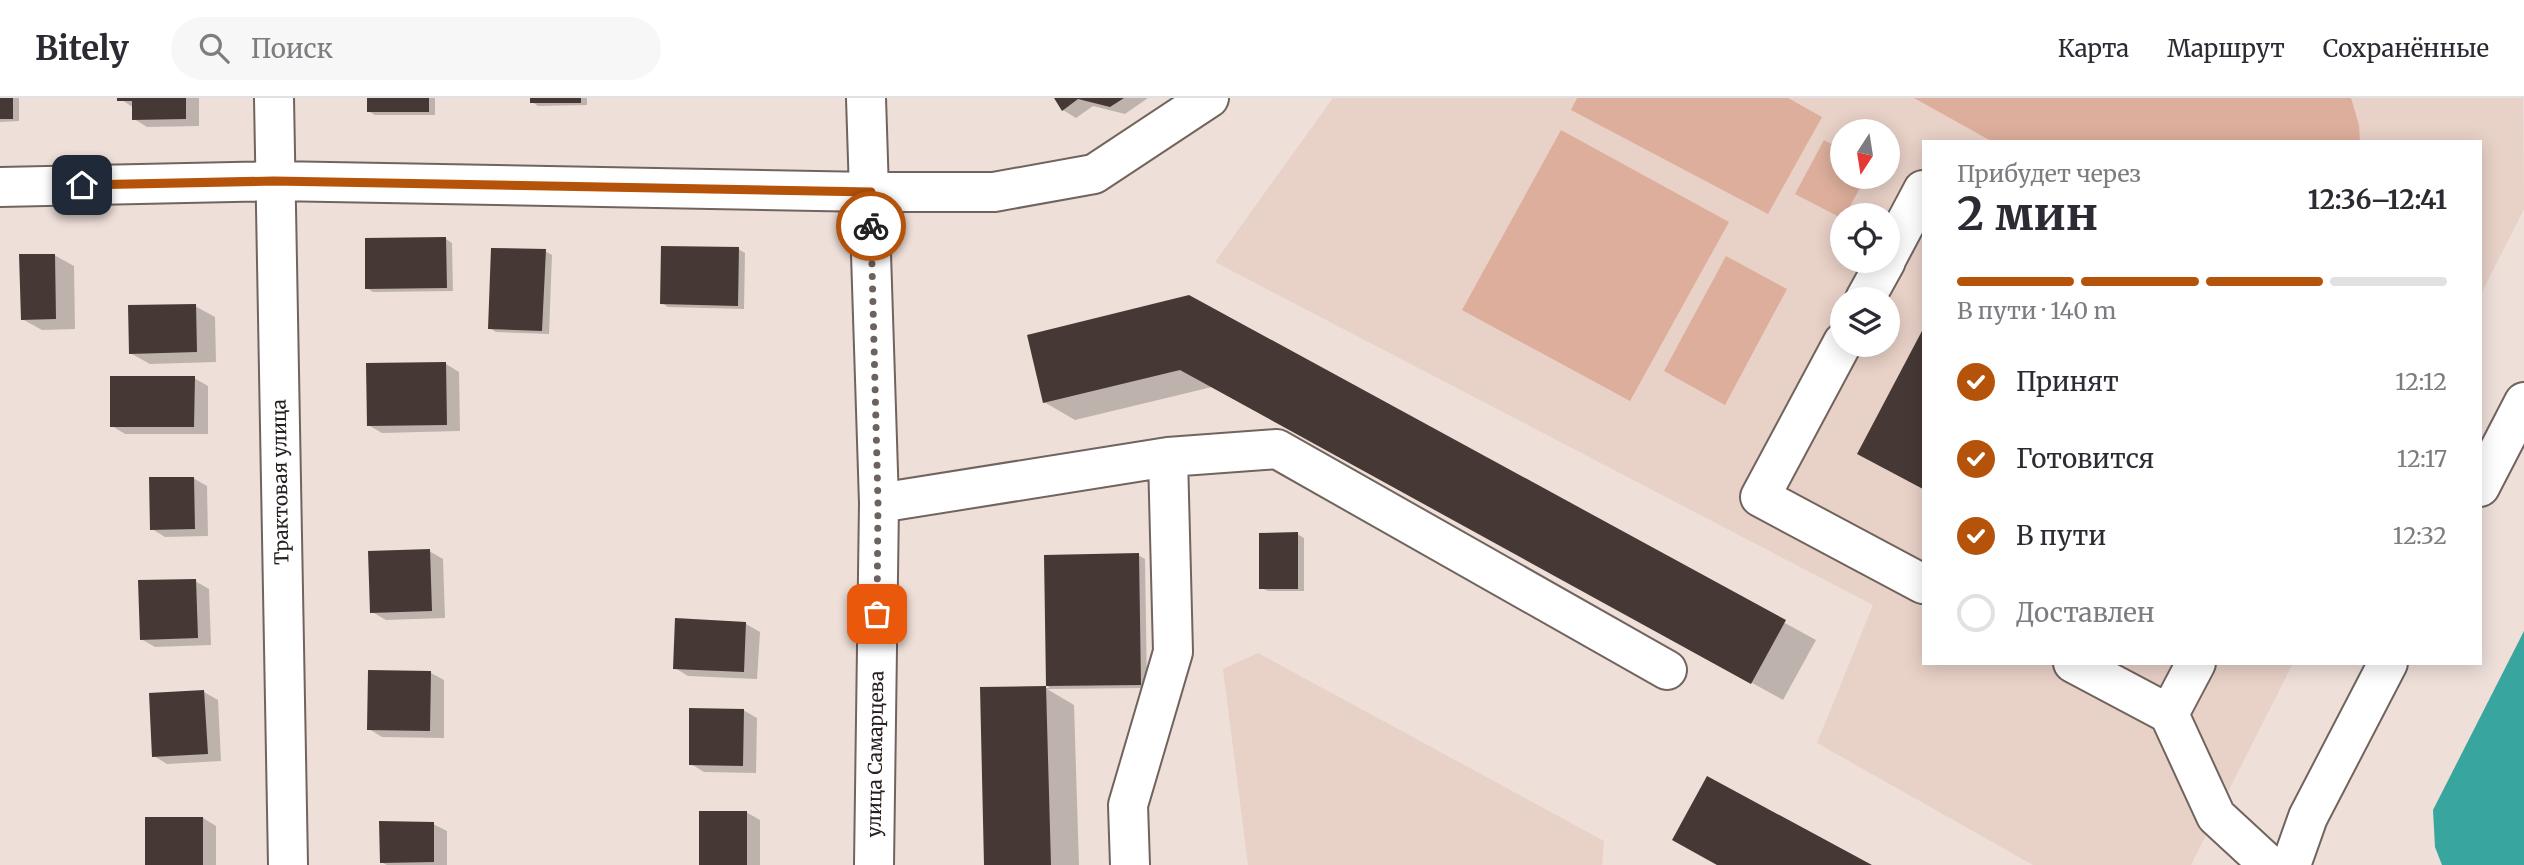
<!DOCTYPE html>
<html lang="ru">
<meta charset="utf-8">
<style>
body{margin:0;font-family:Merriweather,serif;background:#f7f7f7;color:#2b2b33;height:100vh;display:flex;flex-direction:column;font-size:26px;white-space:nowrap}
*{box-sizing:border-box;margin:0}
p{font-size:23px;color:#7c7c81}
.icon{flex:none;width:38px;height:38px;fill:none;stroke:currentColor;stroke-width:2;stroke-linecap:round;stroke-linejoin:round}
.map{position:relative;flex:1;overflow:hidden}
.drawer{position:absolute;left:1922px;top:42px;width:560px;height:525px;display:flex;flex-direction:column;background:#fff;border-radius:0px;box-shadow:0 4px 18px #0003}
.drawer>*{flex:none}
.needle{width:46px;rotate:192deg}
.fabs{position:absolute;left:1830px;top:21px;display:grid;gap:14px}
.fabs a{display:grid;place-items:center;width:70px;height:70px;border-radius:50%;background:#fff;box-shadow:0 4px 18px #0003;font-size:35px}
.pin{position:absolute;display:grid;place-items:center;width:60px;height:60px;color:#fff;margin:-30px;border-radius:14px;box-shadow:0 4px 10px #0006}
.courier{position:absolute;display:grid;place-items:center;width:70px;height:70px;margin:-35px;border:5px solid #b45309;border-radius:50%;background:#fff;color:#222;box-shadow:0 2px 9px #0007}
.overview em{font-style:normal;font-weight:700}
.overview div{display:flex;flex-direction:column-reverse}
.overview{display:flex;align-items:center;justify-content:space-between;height:119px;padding:0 35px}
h1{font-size:46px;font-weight:700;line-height:52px}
.bar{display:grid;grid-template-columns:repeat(4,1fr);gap:10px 7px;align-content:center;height:84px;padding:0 35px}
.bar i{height:9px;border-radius:5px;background:#e1e1e2}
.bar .active{background:#b45309}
.bar p{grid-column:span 4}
ol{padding:0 35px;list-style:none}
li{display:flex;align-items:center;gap:21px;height:77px}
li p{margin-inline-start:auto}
li .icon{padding:7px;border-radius:50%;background:#b45309;color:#fff;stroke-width:4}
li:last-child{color:#7c7c81}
li i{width:38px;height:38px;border:4px solid #e1e1e2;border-radius:50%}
header{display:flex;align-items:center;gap:42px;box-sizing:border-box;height:98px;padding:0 35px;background:#fff;border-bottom:2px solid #e1e1e2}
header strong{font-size:33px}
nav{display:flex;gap:38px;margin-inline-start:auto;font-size:24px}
.search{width:490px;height:63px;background:#f7f7f7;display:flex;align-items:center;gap:18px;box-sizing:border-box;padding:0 24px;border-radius:38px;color:#7c7c81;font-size:26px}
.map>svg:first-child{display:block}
.built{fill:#e8d1c7;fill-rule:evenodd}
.green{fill:#ddae9b}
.water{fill:#38a69f}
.shadow{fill:#0003}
.building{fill:#463935}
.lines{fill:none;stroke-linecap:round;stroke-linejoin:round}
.minor-casing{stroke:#71645e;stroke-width:42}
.minor{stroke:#fff;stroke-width:38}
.done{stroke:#6c635f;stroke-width:7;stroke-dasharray:0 12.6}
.route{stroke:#b45309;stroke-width:9}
.labels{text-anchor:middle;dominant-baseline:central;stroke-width:7;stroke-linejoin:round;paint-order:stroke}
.street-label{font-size:19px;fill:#26201e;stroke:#fff}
</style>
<header>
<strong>Bitely</strong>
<div class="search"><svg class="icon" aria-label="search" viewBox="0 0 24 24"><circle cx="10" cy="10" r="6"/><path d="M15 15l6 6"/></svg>Поиск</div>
<nav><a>Карта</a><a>Маршрут</a><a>Сохранённые</a></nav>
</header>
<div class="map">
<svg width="2524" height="767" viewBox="0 0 2524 767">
<rect width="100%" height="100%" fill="#eedfd9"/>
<path class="built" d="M1333 0H2523L2524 111 2480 198V44H1923V565H2293L2191 767H2033L1817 645 1873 507 1215 164ZM1843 33H1888V79H1843ZM1843 117H1888V163H1843ZM1843 201H1888V247H1843Z
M1258 555 1604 743 1602 767H1248L1223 571Z"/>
<path class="green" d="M1577 0H1788L1822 19 1768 116 1571 12Z
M1914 0H2351L2359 27 2360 44H1993Z
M1561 32 1729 124 1630 303 1462 212Z
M1824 42 1843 52V79H1866L1843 121 1795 96Z
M1726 158 1787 191 1725 307 1664 273Z"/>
<path class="water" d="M2524 533V767H2442L2435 749 2433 712Z"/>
<path class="shadow" d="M0 0H19V23L0 24Z
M119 0H199V28L147 29 134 21V10Z
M368 0H435V17H375L368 13Z
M532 0H587V7L538 8 532 4Z
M1056 0H1148L1125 16 1093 8 1076 20 1063 12Z
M446 141 452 145 453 193 373 194 367 190Z
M738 151 745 155 744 211 668 209 662 205Z
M545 153 552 157 549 236 496 234 490 230Z
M54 157 74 168 75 231 42 232 22 221Z
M1189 199 1816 542 1783 602 1212 289 1075 322 1044 304Z
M195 208 215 219 216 264 150 266 130 255Z
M1923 235V390L1859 355Z
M446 266 459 274 460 333 382 335 368 327Z
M194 280 208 288V336H125L112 328Z
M193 380 207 388 208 438 165 439 152 431Z
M1297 436 1304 440V493H1268L1261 490Z
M429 453 443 461 445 520 386 522 372 514Z
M1138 457 1145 461 1147 590 1047 591 1074 607 1079 767H986L981 591 1050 590 1047 588Z
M195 483 209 491 211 547 155 549 141 541Z
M677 522 746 526 760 534 757 581 688 578 675 570Z
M431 575 444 582V640L382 639 369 631Z
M204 594 218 602 221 663 167 666 154 658Z
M743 612 757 620 756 675 704 674 691 666Z
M746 714 760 722V767H701Z
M203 720 216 728V767H146Z
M433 726 447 733V767H387L381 764Z"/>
<path class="building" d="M0 0H13V21H0Z
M117 0H186V21L132 22V3H117Z
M367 0H429V14H367Z
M530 0H581V5H530Z
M1054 0H1124L1110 9 1078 1 1062 13Z
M446 139 447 190 365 191V140Z
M661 148 739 149 738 208 660 206Z
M491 150 546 151 542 233 488 231Z
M19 156H55L56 221 21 222Z
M1189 197 1786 522 1751 586 1180 272 1043 305 1027 237Z
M196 206 197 254 129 256 128 207Z
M1923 231V391L1857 356Z
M446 264 447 327 367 328 366 265Z
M110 278H195L194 329H110Z
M149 379H194L195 431 150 432Z
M1298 434V491H1259V435Z
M430 451 432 513 370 515 368 453Z
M1139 455 1141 587 1046 588 1044 457Z
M196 481 198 540 140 542 138 482Z
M675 520 746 524 744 574 673 571Z
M368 572 431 573 430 633 367 632Z
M1046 588 1051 767H984L980 589Z
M204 592 208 656 152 659 149 595Z
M689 610 744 611 743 668 689 667Z
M1707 678 1872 767H1717L1672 742Z
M699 713H747V767H699Z
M145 719H203V767H145Z
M379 723 434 724V764L380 765Z"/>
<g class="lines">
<defs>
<path id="minor" d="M274 0 288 767
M866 0 879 405 874 767
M0 89 274 83 871 94H994L1094 76 1209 0
M1888 158 1923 92
M1865 201 1886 163
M1843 244 1760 399 1923 486
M2480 389 2524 304
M879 405 1168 359 1277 351 1667 572
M2073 565 2169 616 2216 718 2269 767
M2169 616 2196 565
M1130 767 1128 707 1173 554 1168 359
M2291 767 2308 719 2388 565"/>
</defs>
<use href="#minor" class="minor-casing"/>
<use href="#minor" class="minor"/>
</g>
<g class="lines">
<path class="done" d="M871 128 878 405 877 516"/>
<path class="route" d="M82 87 274 83 871 94V128"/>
</g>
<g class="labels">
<g class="street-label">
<text transform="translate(280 384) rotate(-91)">Трактовая улица</text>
<text transform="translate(875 656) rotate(-89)">улица Самарцева</text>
</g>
</g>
</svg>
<div class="fabs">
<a><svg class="needle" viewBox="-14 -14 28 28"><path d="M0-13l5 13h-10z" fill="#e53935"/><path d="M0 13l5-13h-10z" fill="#7c7c81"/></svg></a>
<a><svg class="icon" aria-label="locate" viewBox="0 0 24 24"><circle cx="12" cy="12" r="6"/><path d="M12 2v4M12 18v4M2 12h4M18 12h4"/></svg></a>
<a><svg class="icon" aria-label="layers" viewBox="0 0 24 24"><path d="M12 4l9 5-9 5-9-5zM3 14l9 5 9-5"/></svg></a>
</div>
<div class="pin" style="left:877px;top:516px;background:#ea580c"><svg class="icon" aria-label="bag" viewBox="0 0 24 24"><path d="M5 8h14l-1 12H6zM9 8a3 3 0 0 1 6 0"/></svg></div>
<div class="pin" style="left:82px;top:87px;background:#1f2937"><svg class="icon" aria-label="home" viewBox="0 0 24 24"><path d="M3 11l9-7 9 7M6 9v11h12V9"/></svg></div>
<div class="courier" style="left:871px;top:128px"><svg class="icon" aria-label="bike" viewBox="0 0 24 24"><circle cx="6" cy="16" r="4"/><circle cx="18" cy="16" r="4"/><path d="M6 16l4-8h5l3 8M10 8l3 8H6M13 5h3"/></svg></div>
<section class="drawer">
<div class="overview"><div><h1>2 мин</h1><p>Прибудет через</p></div><em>12:36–12:41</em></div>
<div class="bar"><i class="active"></i><i class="active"></i><i class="active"></i><i></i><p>В пути · 140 m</p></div>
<ol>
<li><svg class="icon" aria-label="check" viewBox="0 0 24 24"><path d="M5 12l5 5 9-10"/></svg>Принят<p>12:12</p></li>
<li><svg class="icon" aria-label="check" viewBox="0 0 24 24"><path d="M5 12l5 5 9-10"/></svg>Готовится<p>12:17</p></li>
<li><svg class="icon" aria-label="check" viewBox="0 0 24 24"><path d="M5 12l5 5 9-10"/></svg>В пути<p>12:32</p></li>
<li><i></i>Доставлен</li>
</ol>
</section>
</div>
